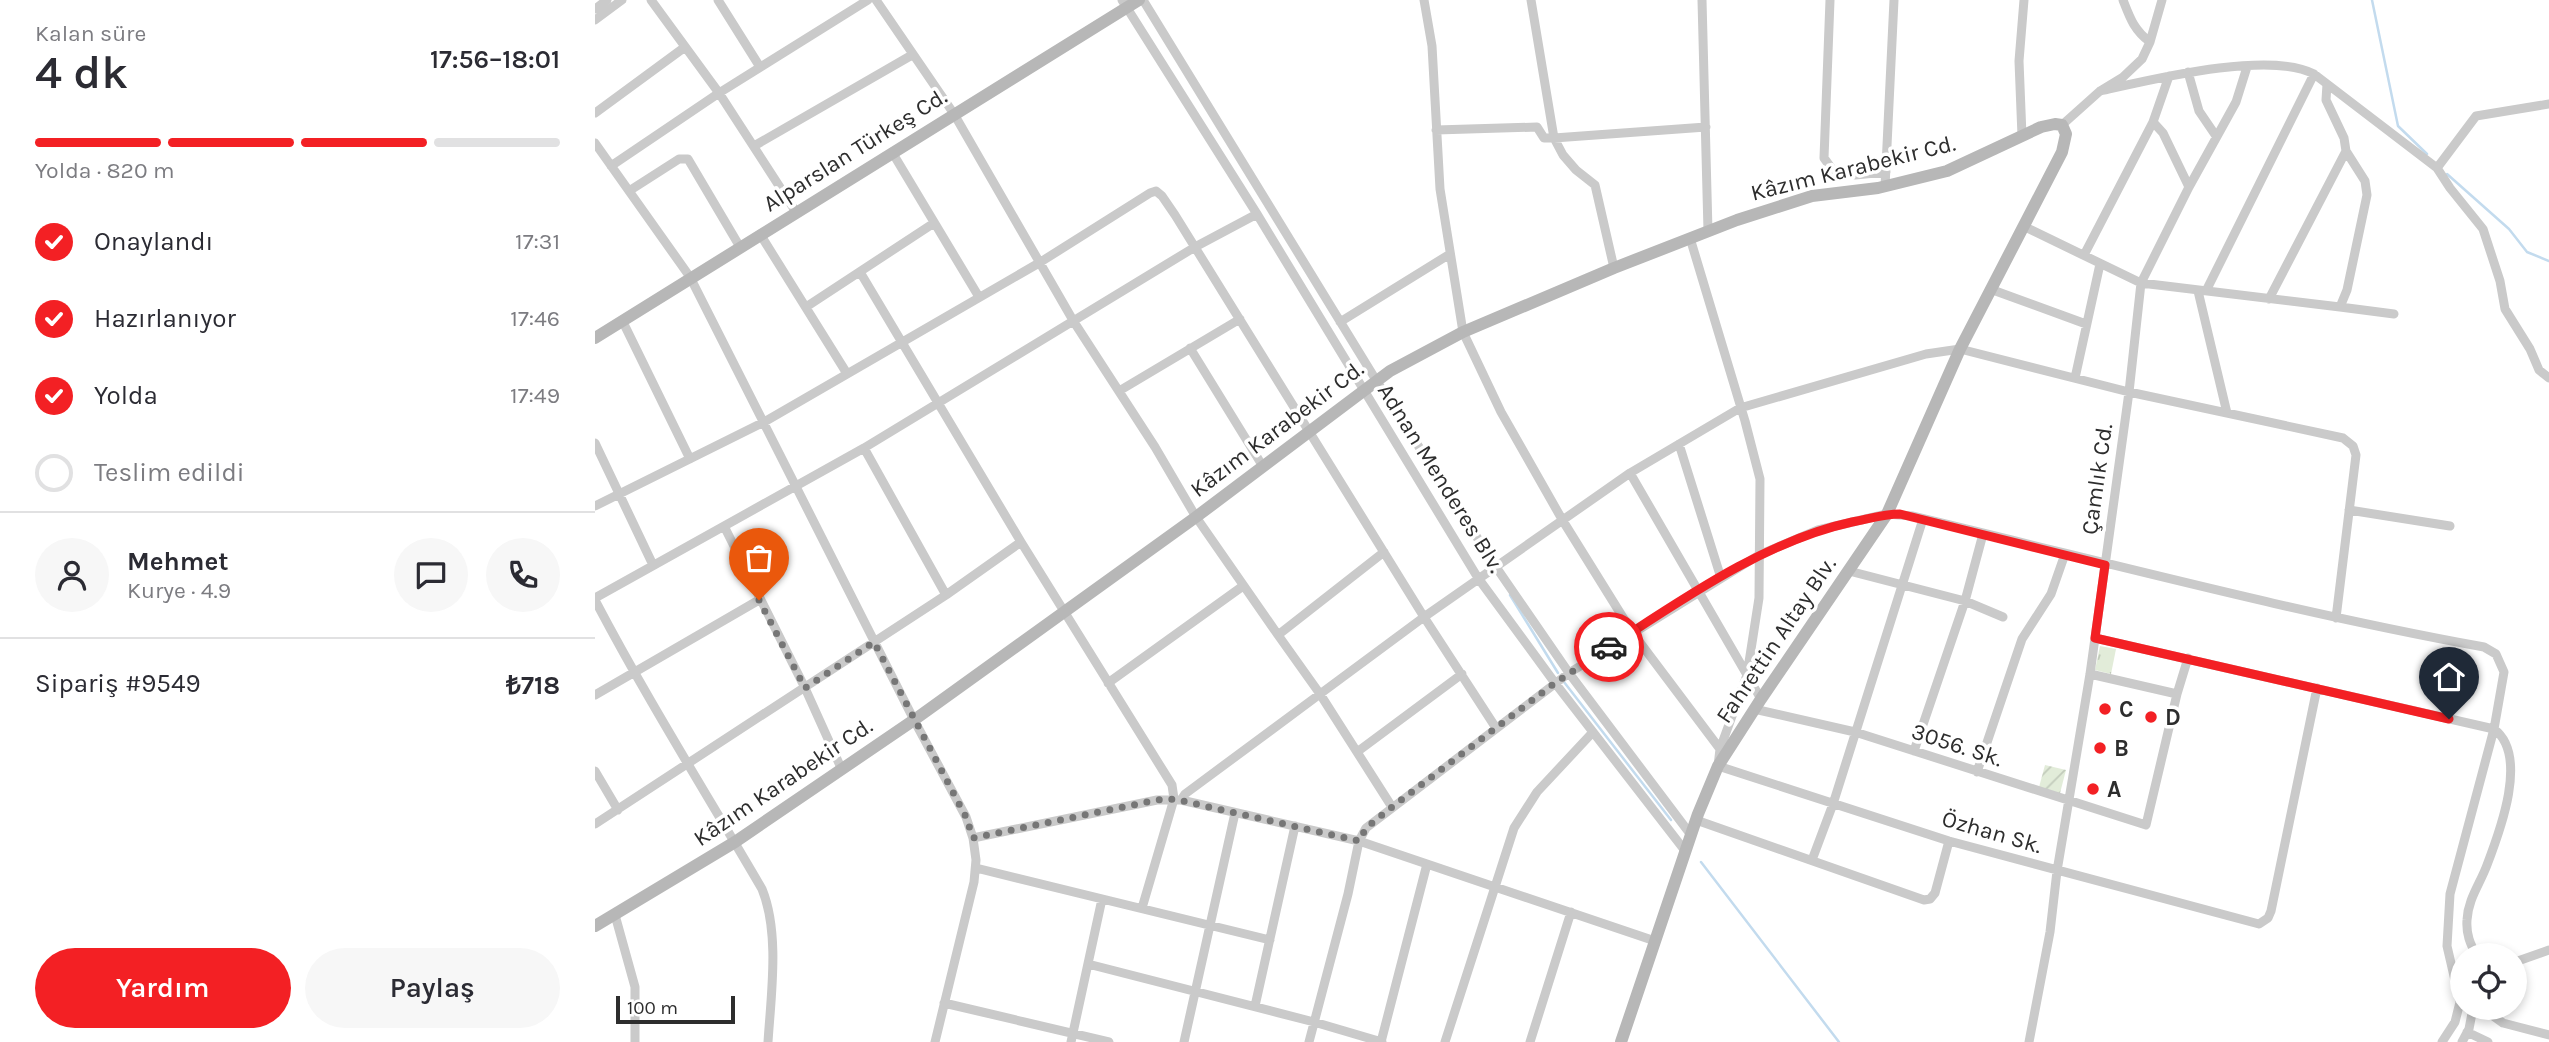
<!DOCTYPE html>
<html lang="tr">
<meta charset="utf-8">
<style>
body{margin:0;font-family:Karla,sans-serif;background:#f7f7f7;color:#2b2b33;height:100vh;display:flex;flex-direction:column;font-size:26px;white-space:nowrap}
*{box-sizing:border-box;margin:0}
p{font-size:23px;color:#7c7c81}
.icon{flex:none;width:38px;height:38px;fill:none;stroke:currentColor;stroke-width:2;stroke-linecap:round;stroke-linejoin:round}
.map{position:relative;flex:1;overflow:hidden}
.panel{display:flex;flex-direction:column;background:#fff;width:595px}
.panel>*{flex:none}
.controls{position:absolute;left:1855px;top:943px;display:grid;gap:14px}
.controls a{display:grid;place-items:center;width:77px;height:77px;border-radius:50%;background:#fff;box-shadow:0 4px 10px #0003;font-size:35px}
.scale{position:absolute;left:21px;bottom:18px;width:119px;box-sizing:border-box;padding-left:7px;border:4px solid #2d2d2d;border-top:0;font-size:19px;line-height:24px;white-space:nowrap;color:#2d2d2d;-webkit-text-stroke:5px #fff;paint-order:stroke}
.pin{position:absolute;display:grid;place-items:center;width:60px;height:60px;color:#fff;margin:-72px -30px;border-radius:50% 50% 50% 0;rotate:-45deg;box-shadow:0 0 7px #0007}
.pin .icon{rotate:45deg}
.courier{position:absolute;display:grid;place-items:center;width:70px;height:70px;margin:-35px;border:5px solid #f32024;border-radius:50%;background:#fff;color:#222;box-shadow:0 2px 9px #0007}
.head em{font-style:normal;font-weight:600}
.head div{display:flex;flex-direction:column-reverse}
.head{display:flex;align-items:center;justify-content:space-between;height:119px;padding:0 35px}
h1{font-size:46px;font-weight:600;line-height:52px}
.bar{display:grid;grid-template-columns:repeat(4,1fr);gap:10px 7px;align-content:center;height:84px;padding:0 35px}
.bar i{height:9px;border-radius:5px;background:#e1e1e2}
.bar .on{background:#f32024}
.bar p{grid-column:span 4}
.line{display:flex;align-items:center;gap:18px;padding:0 35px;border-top:2px solid #e1e1e2}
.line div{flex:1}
.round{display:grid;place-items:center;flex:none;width:74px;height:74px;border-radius:37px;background:#f7f7f7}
ol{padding:0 35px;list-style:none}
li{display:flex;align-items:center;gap:21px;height:77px}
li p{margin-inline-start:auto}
li .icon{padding:7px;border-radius:50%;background:#f32024;color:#fff;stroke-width:4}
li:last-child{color:#7c7c81}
li i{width:38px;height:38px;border:4px solid #e1e1e2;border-radius:50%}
.primary-button{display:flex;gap:14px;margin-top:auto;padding:14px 35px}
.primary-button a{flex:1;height:80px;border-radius:42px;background:#f32024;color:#fff;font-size:28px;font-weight:600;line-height:80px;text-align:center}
.primary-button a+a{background:#f7f7f7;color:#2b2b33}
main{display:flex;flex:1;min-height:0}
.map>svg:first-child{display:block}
.park{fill:url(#park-tufts)}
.garden{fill:url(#garden-furrows)}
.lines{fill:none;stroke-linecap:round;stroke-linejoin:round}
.stream{stroke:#c3dbee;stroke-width:2.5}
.street{stroke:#cacaca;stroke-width:9}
.secondary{stroke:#b7b7b7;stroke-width:12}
.done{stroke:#767676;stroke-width:7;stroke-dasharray:0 12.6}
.route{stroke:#f32024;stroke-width:9}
.poi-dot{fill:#f32024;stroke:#fff;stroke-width:2.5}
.labels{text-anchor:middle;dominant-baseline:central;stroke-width:7;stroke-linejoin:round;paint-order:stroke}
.street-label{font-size:23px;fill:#2d2d2d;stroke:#fff}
.poi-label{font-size:23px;font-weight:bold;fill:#2d2d2d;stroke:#fff;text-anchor:start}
</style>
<main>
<section class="panel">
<div class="head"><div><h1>4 dk</h1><p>Kalan süre</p></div><em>17:56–18:01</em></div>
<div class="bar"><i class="on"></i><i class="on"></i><i class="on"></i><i></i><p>Yolda · 820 m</p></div>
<ol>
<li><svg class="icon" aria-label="check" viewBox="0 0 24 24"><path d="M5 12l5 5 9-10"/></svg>Onaylandı<p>17:31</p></li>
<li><svg class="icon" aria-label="check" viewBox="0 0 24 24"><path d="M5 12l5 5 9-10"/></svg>Hazırlanıyor<p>17:46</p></li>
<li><svg class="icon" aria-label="check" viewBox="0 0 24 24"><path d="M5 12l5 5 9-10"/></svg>Yolda<p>17:49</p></li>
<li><i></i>Teslim edildi</li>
</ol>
<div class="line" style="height:126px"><a class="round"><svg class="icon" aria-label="person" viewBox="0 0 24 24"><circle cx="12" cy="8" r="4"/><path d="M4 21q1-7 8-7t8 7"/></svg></a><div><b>Mehmet</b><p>Kurye · 4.9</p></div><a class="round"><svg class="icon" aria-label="chat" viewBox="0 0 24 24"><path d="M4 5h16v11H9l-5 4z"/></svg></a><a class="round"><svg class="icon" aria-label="phone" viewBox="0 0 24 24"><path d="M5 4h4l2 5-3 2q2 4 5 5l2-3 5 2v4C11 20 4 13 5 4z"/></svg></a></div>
<div class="line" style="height:91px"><div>Sipariş #9549</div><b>₺718</b></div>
<div class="primary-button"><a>Yardım</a><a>Paylaş</a></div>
</section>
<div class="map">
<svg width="1954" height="1042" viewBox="0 0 1954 1042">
<defs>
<pattern id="park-tufts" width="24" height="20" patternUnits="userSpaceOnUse" patternTransform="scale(1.75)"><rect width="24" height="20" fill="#e2ecd9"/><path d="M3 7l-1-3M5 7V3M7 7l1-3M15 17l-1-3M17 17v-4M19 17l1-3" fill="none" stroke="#c2cbbb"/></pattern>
<pattern id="garden-furrows" width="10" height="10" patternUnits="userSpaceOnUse" patternTransform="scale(1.75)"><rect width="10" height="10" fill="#e2ecd9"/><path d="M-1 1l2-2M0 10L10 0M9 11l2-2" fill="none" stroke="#c2cbbb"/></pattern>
</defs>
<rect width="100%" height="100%" fill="#fff"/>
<path class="park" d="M1505 646 1521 649 1516 674 1500 670Z"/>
<path class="garden" d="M1450 765 1471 770 1464 797 1443 791Z"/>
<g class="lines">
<path class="stream" d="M1777 0 1803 126 1832 154
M1852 174 1914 229 1932 252 1954 261
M915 595 963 673
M969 682 1076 820
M1106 862 1244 1042"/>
<path class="street" d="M56 0 124 93 201 212
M123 0 165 67
M281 0 359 114 479 322 560 447 601 517 683 635
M527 0 662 214 883 578 960 683 1091 852
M548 0 781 380 901 567 974 673 1096 835
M829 0 837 46 845 189 868 332 906 412 968 521 1037 632 1125 749
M936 0 959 138 968 155 981 170 1000 185 1019 268
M1107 0 1113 231
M1235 0 1229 158 1237 169 1260 175 1291 172
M1528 0C1535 18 1539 30 1555 42
M0 9 12 0
M0 20 27 0
M1593 72 1604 111 1621 136
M1505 91C1555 80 1674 50 1719 74L1842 168 1855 188 1888 229 1905 281 1910 309 1935 349 1944 370 1954 378
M0 113 90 47
M1558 122 1568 133 1594 187
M1467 125 1505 91 1528 77 1547 59 1555 42 1567 0
M841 130 942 127 949 138H959L1111 127
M1427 136 1424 61 1429 0
M0 143 95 277 319 720 371 817 378 838 562 800H586L764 841 1060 941
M159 146 317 55
M297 152 384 297
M16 166 124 93 273 0
M1842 168 1881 116 1954 104
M1290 187 1299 0
M34 191 84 159H93L145 247
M1428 226 1546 283 1745 307 1752 290 1772 195 1770 181 1751 151 1749 138 1731 100 1732 84
M165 234 251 372
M1095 238 1150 421 1165 479 1164 598 1152 675 1125 749 1123 766 1354 841 1664 924 1673 918 1676 911 1722 688
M1489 255 1558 122 1574 76
M265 272 426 542 577 785 579 799 547 908
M1395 289 1491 324
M1603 291 1632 413
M1611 291 1719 74
M1674 299 1751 151
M211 307 339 223
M1745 307 1799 314
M27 320 95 459
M745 322 855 254
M595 348 667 465
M1480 378 1505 264
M524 391 645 319
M0 443 58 565
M1084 444 1126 578
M269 448 351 595
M1035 473 1166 699
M0 506 169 422 444 263 555 193 561 191 567 196 580 215 829 617 901 728
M1754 510 1855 526
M129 526 210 688 247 770
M789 552 683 635 725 694 829 617 1035 473 1145 408 1331 354 1365 349 1534 392 1748 438 1758 446 1761 455 1741 618
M1254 571 1370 601 1408 617
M0 598 269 448 600 247 662 214
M0 600C52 699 111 793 167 889 185 933 176 995 173 1042
M1500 638 1899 729C1934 755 1905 831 1892 865 1885 884 1873 899 1872 920 1871 934 1875 944 1882 956
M1495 674 1582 694
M513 683 648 586
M0 695 164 600
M1159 709 1260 732 1551 825 1582 694 1593 658
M1319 751 1370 601 1388 534
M762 752 867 674
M0 771 23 810
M1382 772 1427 639 1456 594 1470 554
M586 800 590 794 725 694 797 807
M1101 820 1329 900 1335 899 1340 893 1354 841
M0 824 351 595 426 542
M1217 860 1238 804 1328 519
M381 868 675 940
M20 915 40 987V1042
M1920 962 1954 950
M493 964 719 1022 787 1042
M349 1003 514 1042
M660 1006 700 826
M1887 1008 1908 1023 1954 1035
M1872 1032 1893 1042
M340 1042 379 882 381 860 378 838
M476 1042 507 899
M589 1042 640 813
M714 1042 753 894 764 841 771 828 974 673 1164 555 1223 530 1292 514 1317 516C1507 561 1696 612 1889 647L1901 654 1909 672 1899 729 1855 894 1852 946 1865 1002 1860 1022 1847 1042
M786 1042 832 864
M850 1042 919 828 942 792 998 732
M935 1042 976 912
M1434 1042 1455 932 1462 871 1495 674 1534 392 1546 283 1594 187 1641 102 1652 67
M1867 1042 1874 1029 1878 1008"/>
<path class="secondary" d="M0 338 544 0
M0 926 140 842 319 720 601 517 795 371 868 332 1019 268 1142 220 1217 196 1283 188 1352 171 1446 127 1460 124 1467 125 1471 134 1467 152 1365 349 1292 514 1166 699 1123 766 1103 814 1026 1042"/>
</g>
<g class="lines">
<path class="done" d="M164 600 210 688 279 642 371 817 378 838 562 800 579 799 764 841 771 828 797 807 960 683 1014 647"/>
<path class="route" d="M1014 647C1088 599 1170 541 1257 522 1273 519 1289 514 1305 514L1510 565 1500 638 1854 719"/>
</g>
<g class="poi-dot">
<circle cx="1510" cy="709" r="7"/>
<circle cx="1556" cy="717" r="7"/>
<circle cx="1505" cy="748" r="7"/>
<circle cx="1498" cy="789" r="7"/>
</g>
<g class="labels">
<g class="street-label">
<text transform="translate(260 150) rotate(-32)">Alparslan Türkeş Cd.</text>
<text transform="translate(1258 168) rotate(-14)">Kâzım Karabekir Cd.</text>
<text transform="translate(682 429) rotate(-37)">Kâzım Karabekir Cd.</text>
<text transform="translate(846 478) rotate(58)">Adnan Menderes Blv.</text>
<text transform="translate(1502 479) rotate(-82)">Çamlık Cd.</text>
<text transform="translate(1181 640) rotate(-56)">Fahrettin Altay Blv.</text>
<text transform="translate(1362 745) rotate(18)">3056. Sk.</text>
<text transform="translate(188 782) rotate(-34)">Kâzım Karabekir Cd.</text>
<text transform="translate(1397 832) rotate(16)">Özhan Sk.</text>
</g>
<g class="poi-label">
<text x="1524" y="709">C</text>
<text x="1570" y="717">D</text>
<text x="1519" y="748">B</text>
<text x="1512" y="789">A</text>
</g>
</g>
</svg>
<div class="controls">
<a><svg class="icon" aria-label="locate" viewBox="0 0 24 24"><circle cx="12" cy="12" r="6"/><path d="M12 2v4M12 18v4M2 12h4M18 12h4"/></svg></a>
</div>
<div class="scale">100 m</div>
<div class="pin" style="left:164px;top:600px;background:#ea580c"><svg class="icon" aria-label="bag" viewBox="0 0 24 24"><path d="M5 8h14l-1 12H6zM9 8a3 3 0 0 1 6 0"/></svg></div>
<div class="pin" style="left:1854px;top:719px;background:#1f2937"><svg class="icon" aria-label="home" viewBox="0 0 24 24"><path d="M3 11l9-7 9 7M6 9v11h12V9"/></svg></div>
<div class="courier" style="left:1014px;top:647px"><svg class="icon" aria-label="car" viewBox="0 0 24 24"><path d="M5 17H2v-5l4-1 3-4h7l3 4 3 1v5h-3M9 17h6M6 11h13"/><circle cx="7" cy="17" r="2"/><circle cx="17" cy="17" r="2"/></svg></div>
</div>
</main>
